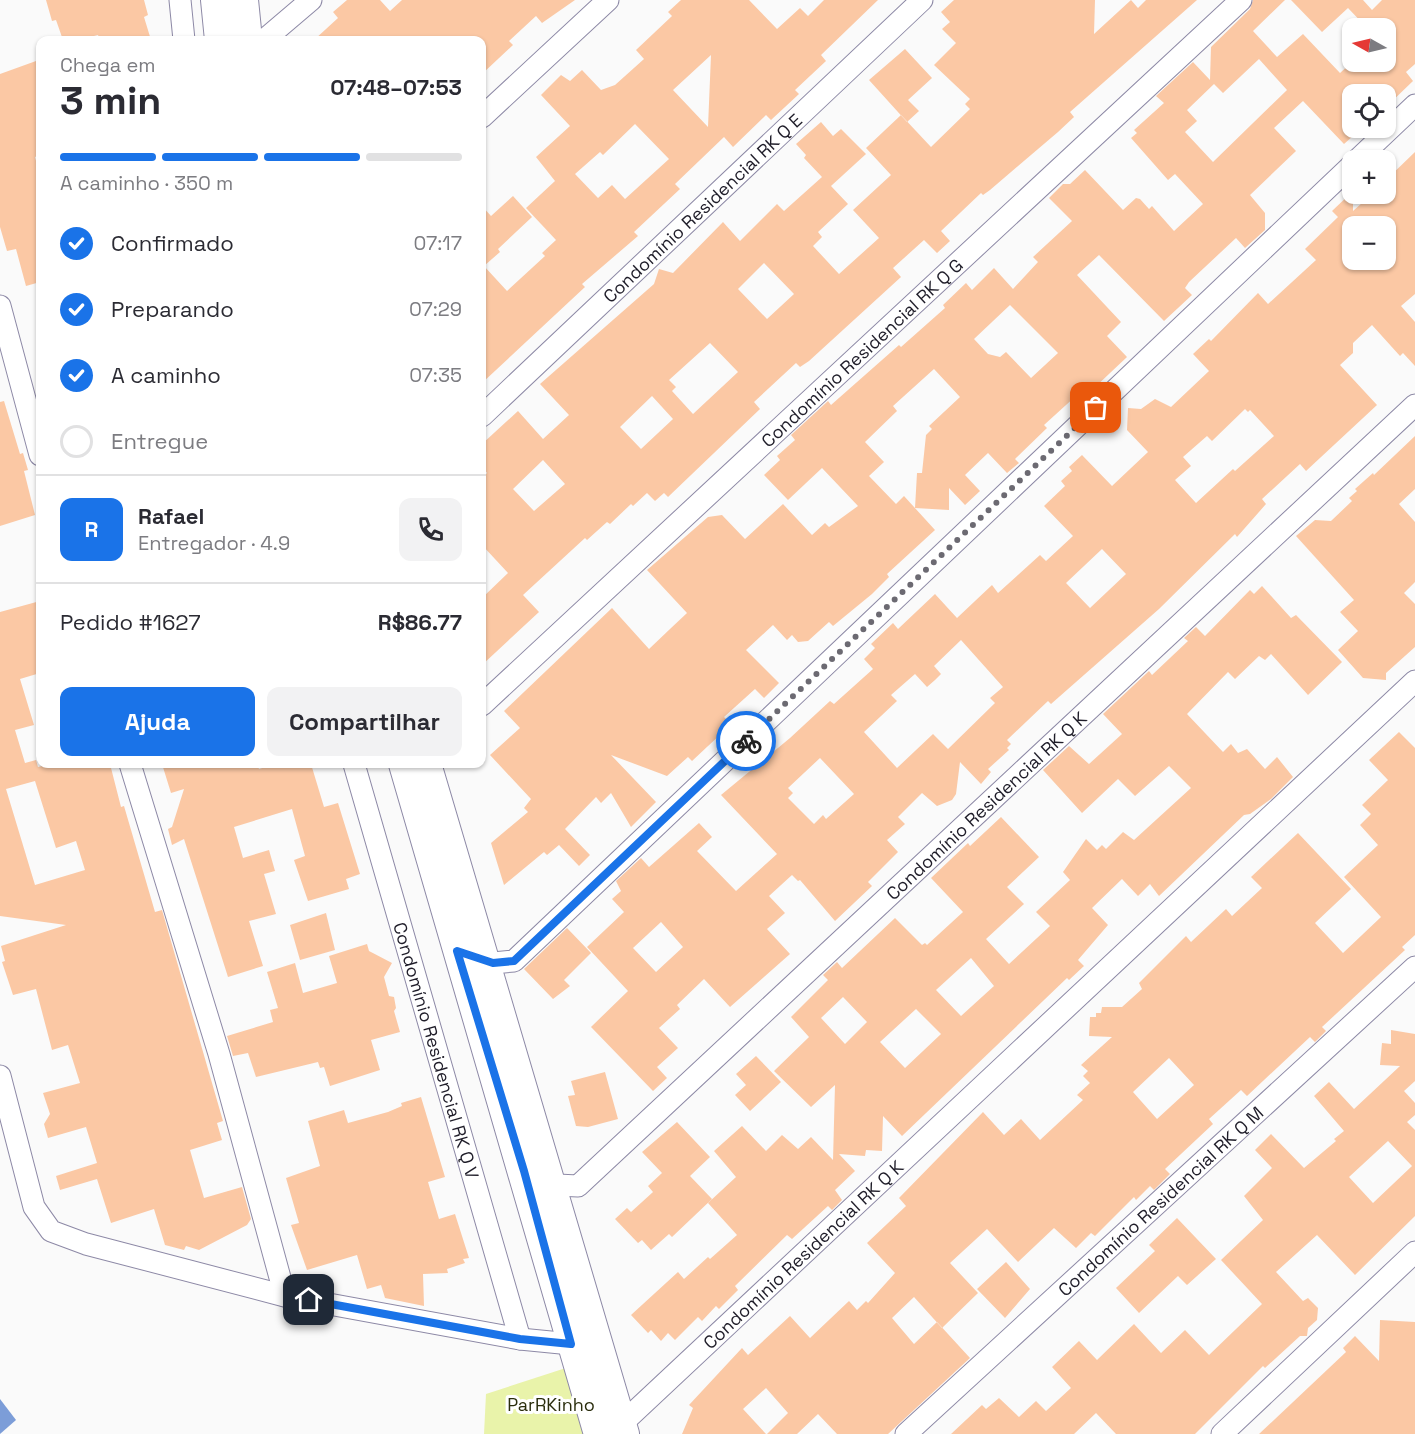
<!DOCTYPE html>
<html lang="pt">
<meta charset="utf-8">
<style>
body{margin:0;font-family:"Space Grotesk",sans-serif;background:#f2f2f3;color:#2b2b33;height:100vh;display:flex;flex-direction:column;font-size:22px;white-space:nowrap}
*{box-sizing:border-box;margin:0}
p{font-size:20px;color:#7c7c81}
.icon{flex:none;width:33px;height:33px;fill:none;stroke:currentColor;stroke-width:2;stroke-linecap:round;stroke-linejoin:round}
.map{position:relative;flex:1;overflow:hidden}
.drawer{position:absolute;left:36px;top:36px;width:450px;height:732px;display:flex;flex-direction:column;background:#fff;border-radius:12px;box-shadow:0 2px 4px #0004}
.drawer>*{flex:none}
.needle{width:39px;rotate:278deg}
.buttons{position:absolute;left:1342px;top:18px;display:grid;gap:12px}
.buttons a{display:grid;place-items:center;width:54px;height:54px;border-radius:12px;background:#fff;box-shadow:0 2px 4px #0004;font-size:30px}
.pin{position:absolute;display:grid;place-items:center;width:51px;height:51px;color:#fff;margin:-26px;border-radius:12px;box-shadow:0 3px 9px #0006}
.courier{position:absolute;display:grid;place-items:center;width:60px;height:60px;margin:-30px;border:4px solid #1a73e8;border-radius:50%;background:#fff;color:#222;box-shadow:0 2px 8px #0007}
.head em{font-style:normal;font-weight:700}
.head div{display:flex;flex-direction:column-reverse}
.head{display:flex;align-items:center;justify-content:space-between;height:102px;padding:0 24px}
h1{font-size:39px;font-weight:700;line-height:45px}
.bar{display:grid;grid-template-columns:repeat(4,1fr);gap:9px 6px;align-content:center;height:72px;padding:0 24px}
.bar i{height:8px;border-radius:4px;background:#e1e1e2}
.bar .active{background:#1a73e8}
.bar p{grid-column:span 4}
.line{display:flex;align-items:center;gap:15px;padding:0 24px;border-top:2px solid #e1e1e2}
.line div{flex:1}
.round{display:grid;place-items:center;flex:none;width:63px;height:63px;border-radius:12px;background:#f2f2f3}
ol{padding:0 24px;list-style:none}
li{display:flex;align-items:center;gap:18px;height:66px}
li p{margin-inline-start:auto}
li .icon{padding:6px;border-radius:50%;background:#1a73e8;color:#fff;stroke-width:4}
li:last-child{color:#7c7c81}
li i{width:33px;height:33px;border:3px solid #e1e1e2;border-radius:50%}
.button{display:flex;gap:12px;margin-top:auto;padding:12px 24px}
.button a{flex:1;height:69px;border-radius:12px;background:#1a73e8;color:#fff;font-size:24px;font-weight:700;line-height:69px;text-align:center}
.button a+a{background:#f2f2f3;color:#2b2b33}
.map>svg:first-child{display:block}
.green{fill:#e9f3aa}
.water{fill:#7c9dd8}
.building{fill:#fbc8a4;fill-rule:evenodd}
.lines{fill:none;stroke-linecap:round;stroke-linejoin:round}
.street-casing{stroke:#8d89a6;stroke-width:23}
.secondary-casing{stroke:#8d89a6;stroke-width:32}
.street{stroke:#fff;stroke-width:21}
.secondary{stroke:#fff;stroke-width:30}
.done{stroke:#6c6a72;stroke-width:6;stroke-dasharray:0 10.8}
.route{stroke:#1a73e8;stroke-width:8}
.labels{text-anchor:middle;dominant-baseline:central;stroke-width:6;stroke-linejoin:round;paint-order:stroke}
.street-label{font-size:18px;fill:#1f1d29;stroke:#fff}
.park-label{font-size:18px;fill:#2a2d0d;stroke:#fff}
</style>
<div class="map">
<svg width="1415" height="1434" viewBox="0 0 1415 1434">
<rect width="100%" height="100%" fill="#fafafa"/>
<path class="green" d="M572 1366 590 1434H484L486 1394Z"/>
<path class="water" d="M0 1399 16 1420 0 1434Z"/>
<path class="building" d="M46 0H144L148 15 144 17 151 40H100L98 35 78 40H63L56 20 52 21Z
M347 0H380L390 11 402 0H575L542 23 536 16 509 41 513 45 482 74V40H314L338 18 333 12Z
M681 0H749L777 29 800 8 808 16 824 0H878L821 55 826 61 795 90 799 94 771 120 766 115 733 147 724 137 675 184 680 189 634 232 638 236 582 284 585 287 482 383V206L491 216 513 196 532 217 498 249 500 252 484 266 507 291 545 256 542 253 556 240 526 208 555 181 536 157 570 126 541 95 561 75 570 81 582 70 601 90 615 85 644 59 636 50 672 16 668 12ZM711 55 708 127 673 90ZM635 124 669 159 625 199 612 185 598 198 575 174 600 152 603 155Z
M954 0H1095L1094 34 1131 0 1138 8 1146 0H1197L1070 112 1074 117 1058 132 990 190 983 195 981 193 941 231 950 241 937 253 924 240 893 268 901 277 809 361 800 367 796 363 754 402 760 409 668 497 664 493 655 501 647 493 633 506 631 504 610 524 607 522 587 540 585 538 523 595 539 612 482 665V598L508 573 482 545V478L487 473 482 466V444L518 411 543 439 569 415 540 384 654 284 659 269 673 273 723 222 740 241 777 204 784 211 822 177 804 158 806 155 796 144 821 122 833 136 841 129 866 154 831 186 848 204 818 232 822 237 813 246 839 274 879 238 853 210 891 175 866 148 901 115 931 147 970 109 965 104 970 99 934 65 956 43 942 29 950 22 941 12ZM764 263 794 294 767 319 738 289ZM710 343 738 372 693 414 672 391 676 387 669 380ZM652 396 673 419 641 449 620 427ZM543 460 565 484 534 511 513 489Z
M1253 0H1285L1253 31 1277 57 1303 34 1340 73 1352 62H1386V28H1367L1348 8 1322 32 1291 0H1363L1372 10 1382 0H1415V64L1406 72 1413 81 1386 107V94H1353V136L1344 144 1303 101 1274 128 1296 151 1250 195 1265 213V230L1245 248 1236 238 1189 282 1185 288 1192 295 1164 321 1099 255 1077 275 1121 322 1107 336 1127 357 1092 390 1088 385 1044 425 1047 428 1015 459 1019 463 1007 473 988 453 965 475 980 491 965 505 949 488V510L915 508 917 473H922L926 435 932 429 929 426 960 397 934 369 893 406 897 411 865 442 884 462 869 476 896 504 904 496 935 530 887 574 889 577 872 594 833 626 829 622 808 641 798 642 792 635 787 640 773 625 746 650 779 683 764 698 755 689 724 717 728 721 720 729 723 732 692 761 688 757 667 776 611 755 656 802 631 827 611 793 601 803 596 797 565 829 590 855 579 866 559 845 547 855 544 852 504 885 491 843 528 812 524 808 531 799 490 755 520 728 504 711 612 608 649 649 670 629 687 613 647 570 708 517 722 515 745 539 783 504 812 535 825 523 829 527 858 506 822 468 788 500 764 475 780 460 777 456 795 440 791 435 828 401 831 405 899 345 901 347 945 308 943 305 966 283 972 290 994 268 1013 289 1038 262 1033 257 1072 221 1049 198 1063 184H1070L1085 170 1123 210 1136 198 1140 199 1149 209 1152 206 1174 231 1203 204 1175 174 1168 180 1131 138 1137 133 1134 130 1164 103 1156 96 1193 62 1210 80 1211 47 1250 9ZM1259 59 1287 90 1213 162 1185 132 1197 121 1187 110 1214 84 1223 93ZM1010 305 1058 353 1031 378 1006 352 1000 357 988 354 974 339Z
M905 49 932 78 908 100 919 111 907 122 869 80Z
M36 61 40 76V155L35 157 40 176V282L26 286 16 249 7 251 0 227V74Z
M1415 152V294L1401 306 1415 322V366L1403 353 1400 356 1372 325 1353 343V353L1340 365 1377 405 1306 471 1300 464 1262 499 1266 504 1237 537 1235 534 1159 609 1051 704 1048 701 1007 740 1011 744 1007 748 1009 750 988 769 991 772 981 784 960 762 956 794 952 800 937 806 922 793 898 817 905 824 887 840 898 852 868 882 872 886 835 921 800 880 798 881 792 875 769 896 785 913 767 929 790 954 730 1007 704 979 677 1005 680 1009 659 1028 678 1048 657 1067 667 1078 653 1091 591 1027 628 991 587 947 624 912 612 899 621 891 616 881 641 858 649 867 699 823 712 837 697 851 736 891 777 854 721 795 790 738 830 701 834 704 873 669 864 659 875 648 871 644 893 623 898 629 935 594 957 618 992 585 998 593 1040 555 1046 561 1073 536 1044 506 1065 486 1061 481 1072 471 1069 467 1082 455 1112 486 1148 452 1127 430 1128 408 1141 409 1155 399 1171 407 1209 371 1193 354 1209 339 1211 341 1258 293 1268 304 1316 260 1305 249 1338 217 1332 211 1353 191V211L1372 194H1386V180ZM1353 226H1386V260H1353ZM1245 409 1248 412 1250 410 1274 436 1235 471 1233 469 1196 503 1175 480 1191 466 1183 457 1207 436 1212 441ZM1102 549 1126 574 1090 608 1066 583ZM961 640 1003 687 990 698 995 703 948 749 933 734 897 768 864 732 897 701 891 695 915 674 927 687 935 680 941 674 934 666ZM820 758 854 794 826 819 823 815 814 824 788 798 793 793 788 788ZM661 922 683 947 656 972 633 948Z
M4 401 20 454 23 453 28 470 24 471 35 515 0 526V402Z
M1415 436V489L1399 504 1415 522V582L1404 593 1415 604V647L1386 673V680L1363 678 1338 650 1358 631 1340 612 1354 600 1296 536 1315 520 1331 521 1352 501 1349 498 1357 491 1355 489 1373 473 1374 475Z
M1262 586 1291 618 1296 615 1342 662 1308 695 1271 654 1265 660 1259 656 1235 679 1228 672 1187 714 1223 752 1231 744 1238 753 1247 749 1265 769 1277 757 1293 777 1271 799 1250 814 1244 815 1159 896 1150 884 1138 896 1122 879 1092 908 1108 925 1078 960 1084 966 1069 980 1067 978 902 1136 883 1116 882 1151 866 1150 865 1156 839 1154 855 1171 835 1190 842 1200 832 1210 828 1206 792 1239 787 1235 735 1286 738 1290 719 1309 716 1306 702 1321 698 1317 675 1340 668 1333 661 1341 651 1330 648 1333 631 1315 678 1272 684 1279 708 1257 710 1259 737 1235 708 1203 736 1177 714 1151 742 1126 766 1151 782 1135 798 1149 811 1137 833 1160 835 1085 811 1107 774 1071 809 1037 791 1017 828 980 823 975 837 962 842 968 895 918 922 945 925 943 927 945 963 912 931 878 968 843 970 846 1001 817 1039 857 1007 887 1024 904 986 939 1009 964 1050 926 1036 912 1070 880 1063 872 1086 839 1097 850 1102 845 1106 849 1123 832 1134 840 1191 788 1169 766 1135 796 1118 779 1082 813 1043 770 1069 746 1089 764 1122 734 1103 714 1149 671 1152 675 1188 641 1184 638 1196 627 1205 636 1250 590 1254 594ZM971 958 994 986 961 1016 936 990ZM843 997 867 1022 845 1044 821 1018ZM916 1009 941 1034 905 1068 880 1042Z
M40 601V673L20 679 34 725 15 730 25 763 36 760 38 767 50 764H110L121 807 124 806 155 912 162 910 223 1121 217 1123 222 1140 190 1150 204 1198 242 1187 251 1219 247 1225 199 1250 186 1246 184 1250 165 1245 154 1209 111 1223 97 1179 60 1190 56 1176 97 1163 86 1127 48 1138 44 1124 50 1114 43 1093 80 1083 68 1045 52 1050 36 989 13 995 2 962 5 961 1 946 66 925 0 916V612ZM35 781 56 848 76 841 85 870 35 885 6 789Z
M1399 732 1415 748V935L1402 947 1405 950 1322 1027 1326 1031 1315 1042 1310 1037 1247 1096 1241 1090 1209 1119 1213 1124 1165 1169 1170 1174 1154 1190 1150 1186 1136 1200 1134 1197 1095 1236 1091 1233 1076 1248 1054 1228 1018 1262 987 1229 950 1263 978 1293 942 1328 914 1297 892 1318 914 1344 937 1322 970 1358 888 1434H837L818 1414 797 1434H767L788 1413 766 1388 743 1409 766 1434H682L693 1408 689 1405 742 1348 748 1355 790 1316 810 1338 849 1301 857 1310 866 1301 868 1303 895 1273 867 1243 906 1206 899 1198 983 1112 1004 1135 1021 1119 1040 1140 1083 1100 1077 1095 1090 1083 1083 1076 1088 1071 1081 1065 1112 1037 1089 1036 1090 1017H1096V1013H1101L1102 1007H1122L1142 989 1139 983 1186 936 1191 942 1226 909 1232 916 1262 888 1251 877 1298 833 1351 889 1315 923 1343 953 1381 917 1344 877 1378 845 1360 825 1371 814 1362 805 1388 780 1369 760ZM1169 1058 1194 1085 1157 1119 1133 1092Z
M162 764H257L259 769 275 764H311L324 807 338 803 360 874 346 879 349 889 308 901 294 860 305 856 292 809 234 827 243 858 269 850 275 871 264 874 276 914 249 921 263 966 228 977 184 839 172 845 168 829 172 827 184 789 171 793Z
M326 913 335 950 300 960 290 925Z
M567 928 591 953 564 980 570 986 553 999 524 969Z
M367 944 369 951 392 963 384 977 389 996 394 997 396 1008 394 1011 400 1032 371 1040 380 1070 330 1086 324 1067 320 1068 318 1062 256 1077 248 1053 233 1056 227 1036 273 1022 270 1010 278 1008 267 972 295 963 303 993 337 983 329 956Z
M1391 1030 1415 1034V1081L1404 1091 1415 1103V1115L1407 1122 1415 1130V1216L1355 1275 1317 1235 1276 1272 1303 1301 1308 1298 1318 1308 1317 1320 1308 1328 1307 1336H1300L1265 1368 1263 1366 1195 1434H1116L1096 1413 1074 1434H951L982 1405 986 1409 999 1398 1019 1417 1036 1401 1046 1411 1071 1388 1052 1367 1079 1341 1097 1360 1134 1324 1161 1353 1185 1330 1209 1355 1262 1304 1221 1260 1263 1220 1244 1196 1272 1168 1255 1150 1271 1134 1304 1168 1336 1141 1334 1139 1344 1131 1314 1096 1329 1082 1354 1109 1400 1066 1380 1065 1382 1043 1391 1044ZM1388 1141 1412 1166 1373 1203 1349 1177Z
M756 1056 781 1082 750 1111 735 1095 746 1085 736 1074Z
M605 1072 618 1119 588 1127 576 1126 568 1096 575 1095 571 1081Z
M421 1097 445 1177 428 1182 439 1219 455 1214 469 1258 463 1259 465 1263 447 1269 448 1273 423 1274 424 1306 385 1298 381 1285 367 1289 357 1255 307 1270 291 1225 299 1223 286 1178 320 1166 308 1121 344 1110 348 1123 388 1112 402 1106 401 1103Z
M677 1122 710 1157 690 1176 712 1199 672 1237 669 1234 651 1250 642 1240 638 1243 615 1219 627 1208 631 1212 653 1192 648 1186 662 1173 642 1152Z
M1177 1218 1216 1259 1187 1285 1178 1276 1139 1313 1116 1288 1155 1251 1149 1245Z
M1006 1262 1030 1289 1005 1318 977 1289Z
M1380 1320 1415 1322V1434H1259L1346 1352 1343 1348 1355 1336 1379 1361Z"/>
<g class="lines">
<defs>
<g id="street">
<path d="M180 0 184 40"/>
<path d="M264 40 311 0"/>
<path d="M482 117 608 0"/>
<path d="M1357 160 1415 105"/>
<path d="M0 306 40 455"/>
<path id="s1" d="M482 416 922 0"/>
<path id="s2" d="M482 705 1241 0"/>
<path d="M130 764 219 1054 285 1296"/>
<path id="s3" d="M354 764 520 1339"/>
<path d="M475 958 493 963 514 961 1353 164"/>
<path d="M0 1076 34 1207 51 1231 86 1244 285 1296 520 1339 571 1344 585 1342"/>
<path id="s4" d="M541 1179 557 1185 578 1186 1415 405"/>
<path id="s5" d="M613 1432 1415 681"/>
<path id="s6" d="M906 1434 1415 967"/>
<path d="M1222 1434 1415 1252"/>
</g>
<path id="secondary" d="M216 0 220 40
M243 0 247 40
M404 764 599 1434
M426 764 624 1434"/>
</defs>
<use href="#street" class="street-casing"/>
<use href="#secondary" class="secondary-casing"/>
<use href="#street" class="street"/>
<use href="#secondary" class="secondary"/>
</g>
<g class="lines">
<path class="done" d="M746 741 1096 408"/>
<path class="route" d="M309 1300 520 1339 571 1344 524 1171 457 951 493 963 514 961 746 741"/>
</g>
<g class="labels">
<g class="street-label">
<text stroke="none"><textPath href="#s1" startOffset="303">Condomínio Residencial RK Q E</textPath></text>
<text stroke="none"><textPath href="#s2" startOffset="518">Condomínio Residencial RK Q G</textPath></text>
<text stroke="none"><textPath href="#s4" startOffset="596">Condomínio Residencial RK Q K</textPath></text>
<text stroke="none"><textPath href="#s3" startOffset="298">Condomínio Residencial RK Q V</textPath></text>
<text stroke="none"><textPath href="#s6" startOffset="345">Condomínio Residencial RK Q M</textPath></text>
<text stroke="none"><textPath href="#s5" startOffset="260">Condomínio Residencial RK Q K</textPath></text>
</g>
<g class="park-label">
<text x="551" y="1404">ParRKinho</text>
</g>
</g>
</svg>
<div class="buttons">
<a><svg class="needle" viewBox="-14 -14 28 28"><path d="M0-13l5 13h-10z" fill="#e53935"/><path d="M0 13l5-13h-10z" fill="#7c7c81"/></svg></a>
<a><svg class="icon" aria-label="locate" viewBox="0 0 24 24"><circle cx="12" cy="12" r="6"/><path d="M12 2v4M12 18v4M2 12h4M18 12h4"/></svg></a>
<a>+</a>
<a>−</a>
</div>
<div class="pin" style="left:1096px;top:408px;background:#ea580c"><svg class="icon" aria-label="bag" viewBox="0 0 24 24"><path d="M5 8h14l-1 12H6zM9 8a3 3 0 0 1 6 0"/></svg></div>
<div class="pin" style="left:309px;top:1300px;background:#1f2937"><svg class="icon" aria-label="home" viewBox="0 0 24 24"><path d="M3 11l9-7 9 7M6 9v11h12V9"/></svg></div>
<div class="courier" style="left:746px;top:741px"><svg class="icon" aria-label="bike" viewBox="0 0 24 24"><circle cx="6" cy="16" r="4"/><circle cx="18" cy="16" r="4"/><path d="M6 16l4-8h5l3 8M10 8l3 8H6M13 5h3"/></svg></div>
<section class="drawer">
<div class="head"><div><h1>3 min</h1><p>Chega em</p></div><em>07:48–07:53</em></div>
<div class="bar"><i class="active"></i><i class="active"></i><i class="active"></i><i></i><p>A caminho · 350 m</p></div>
<ol>
<li><svg class="icon" aria-label="check" viewBox="0 0 24 24"><path d="M5 12l5 5 9-10"/></svg>Confirmado<p>07:17</p></li>
<li><svg class="icon" aria-label="check" viewBox="0 0 24 24"><path d="M5 12l5 5 9-10"/></svg>Preparando<p>07:29</p></li>
<li><svg class="icon" aria-label="check" viewBox="0 0 24 24"><path d="M5 12l5 5 9-10"/></svg>A caminho<p>07:35</p></li>
<li><i></i>Entregue</li>
</ol>
<div class="line" style="height:108px"><b class="round" style="background:#1a73e8;color:#fff">R</b><div><b>Rafael</b><p>Entregador · 4.9</p></div><a class="round"><svg class="icon" aria-label="phone" viewBox="0 0 24 24"><path d="M5 4h4l2 5-3 2q2 4 5 5l2-3 5 2v4C11 20 4 13 5 4z"/></svg></a></div>
<div class="line" style="height:78px"><div>Pedido #1627</div><b>R$86.77</b></div>
<div class="button"><a>Ajuda</a><a>Compartilhar</a></div>
</section>
</div>
